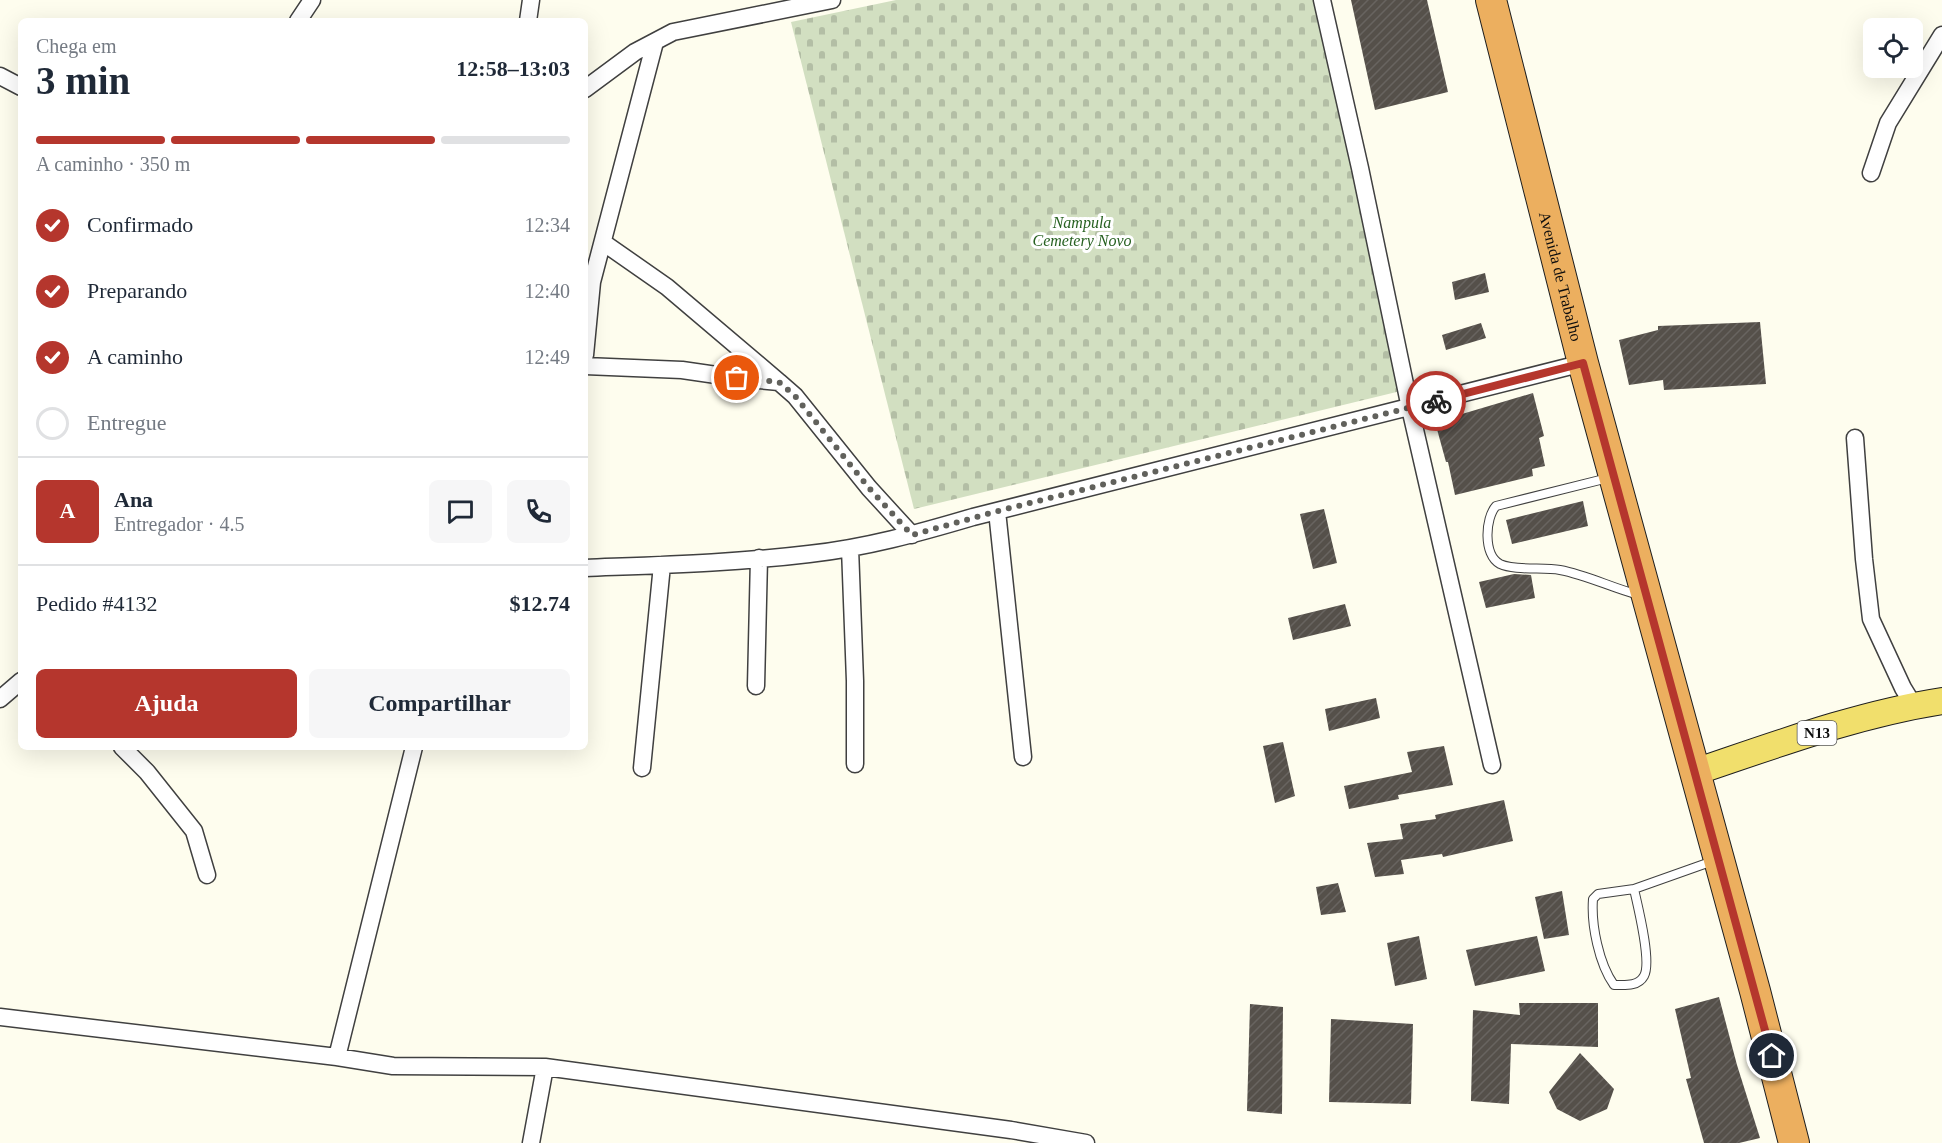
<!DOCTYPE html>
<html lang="pt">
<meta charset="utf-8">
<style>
body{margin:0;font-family:"Times New Roman",serif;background:#f6f6f7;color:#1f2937;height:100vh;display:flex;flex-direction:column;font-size:22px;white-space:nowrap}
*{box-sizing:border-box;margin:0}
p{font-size:20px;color:#747a83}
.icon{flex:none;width:33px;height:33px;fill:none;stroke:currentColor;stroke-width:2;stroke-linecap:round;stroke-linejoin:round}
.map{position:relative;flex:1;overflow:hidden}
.panel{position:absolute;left:18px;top:18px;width:570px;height:732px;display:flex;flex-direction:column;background:#fff;border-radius:9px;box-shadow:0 6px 24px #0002}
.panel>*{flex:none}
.fabs{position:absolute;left:1863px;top:18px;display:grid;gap:12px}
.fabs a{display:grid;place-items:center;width:60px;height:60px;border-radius:9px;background:#fff;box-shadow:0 6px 24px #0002;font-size:30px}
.pin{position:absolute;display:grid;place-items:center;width:51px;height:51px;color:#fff;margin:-26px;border:3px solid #fff;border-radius:50%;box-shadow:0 2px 6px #0007}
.courier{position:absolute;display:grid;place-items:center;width:60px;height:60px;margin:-30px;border:4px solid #b5362d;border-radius:50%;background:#fff;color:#222;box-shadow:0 2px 8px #0007}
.overview em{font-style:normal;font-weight:600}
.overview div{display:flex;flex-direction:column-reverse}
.overview{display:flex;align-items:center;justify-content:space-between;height:102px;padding:0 18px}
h1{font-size:39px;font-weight:600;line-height:45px}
.bar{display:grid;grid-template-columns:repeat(4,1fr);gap:9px 6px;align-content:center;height:72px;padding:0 18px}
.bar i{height:8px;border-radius:4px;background:#e0e1e3}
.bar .current{background:#b5362d}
.bar p{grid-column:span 4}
.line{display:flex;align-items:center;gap:15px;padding:0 18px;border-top:2px solid #e0e1e3}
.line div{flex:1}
.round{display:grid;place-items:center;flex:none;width:63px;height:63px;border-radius:9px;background:#f6f6f7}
ol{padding:0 18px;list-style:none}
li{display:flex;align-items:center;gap:18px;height:66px}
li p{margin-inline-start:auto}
li .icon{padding:6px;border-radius:50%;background:#b5362d;color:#fff;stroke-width:4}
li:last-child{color:#747a83}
li i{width:33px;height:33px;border:3px solid #e0e1e3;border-radius:50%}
.button{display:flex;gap:12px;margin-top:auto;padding:12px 18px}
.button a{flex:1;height:69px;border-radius:9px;background:#b5362d;color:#fff;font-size:24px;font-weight:600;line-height:69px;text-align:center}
.button a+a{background:#f6f6f7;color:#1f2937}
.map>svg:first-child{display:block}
.cemetery{fill:url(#cemetery-stones)}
.building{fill:url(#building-hatch)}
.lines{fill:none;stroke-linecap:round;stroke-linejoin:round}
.lane-casing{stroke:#404040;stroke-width:10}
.street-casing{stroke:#404040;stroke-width:19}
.primary-casing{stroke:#1e1e1e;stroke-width:28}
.highway-casing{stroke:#1e1e1e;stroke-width:32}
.lane{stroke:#fff;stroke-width:8}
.street{stroke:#fff;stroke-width:16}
.primary{stroke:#f1df6c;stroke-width:26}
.highway{stroke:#ecaf5f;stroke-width:30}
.done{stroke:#61615c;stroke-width:6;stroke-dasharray:0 10.8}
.route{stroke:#b5362d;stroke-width:8}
.labels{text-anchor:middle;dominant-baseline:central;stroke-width:6;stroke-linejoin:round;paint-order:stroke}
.shield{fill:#fff;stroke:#565656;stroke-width:1.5}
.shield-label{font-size:15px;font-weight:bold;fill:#0d0d0d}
.park-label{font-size:16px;font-style:italic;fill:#276121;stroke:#fff}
.street-label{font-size:16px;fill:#0d0d0d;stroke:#fff}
</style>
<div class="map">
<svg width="1942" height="1143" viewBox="0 0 1942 1143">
<defs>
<pattern id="cemetery-stones" width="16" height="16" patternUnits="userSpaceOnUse" patternTransform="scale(1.5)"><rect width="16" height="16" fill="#d2dfc1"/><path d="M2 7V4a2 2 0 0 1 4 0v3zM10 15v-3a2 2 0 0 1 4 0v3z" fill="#b3bea5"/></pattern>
<pattern id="building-hatch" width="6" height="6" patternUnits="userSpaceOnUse" patternTransform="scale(1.5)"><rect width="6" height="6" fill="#55504a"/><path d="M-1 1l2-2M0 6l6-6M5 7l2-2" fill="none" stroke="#686460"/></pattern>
</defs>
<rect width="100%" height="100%" fill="#fefdee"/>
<path class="cemetery" d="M896 0H1314L1413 388 914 509 791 22Z"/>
<path class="building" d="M1351 0H1427L1448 92 1375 110Z
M1485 273 1489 292 1455 300 1452 282Z
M1760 322 1766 384 1664 390 1663 380 1629 385 1619 340 1658 330V326Z
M1481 323 1486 338 1446 350 1442 335Z
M1533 393 1544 436 1539 438 1545 466 1532 469 1533 476 1455 495 1448 462H1446L1435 422Z
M1583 501 1588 526 1512 544 1506 520Z
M1324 509 1337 563 1313 569 1300 514Z
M1514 574 1531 575 1535 598 1486 608 1479 582Z
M1345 604 1351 626 1293 640 1288 618Z
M1376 698 1380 718 1329 731 1325 709Z
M1283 742 1295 796 1275 803 1263 746Z
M1444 746 1453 785 1398 795 1399 799 1349 809 1344 786 1412 772 1407 752Z
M1504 800 1513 841 1443 857 1442 854 1401 860 1404 874 1375 877 1367 843 1403 839 1400 824 1436 819 1435 815Z
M1338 883 1346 912 1321 915 1316 887Z
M1562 891 1569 935 1544 939 1535 897Z
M1419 936 1427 979 1395 986 1387 943Z
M1537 936 1545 971 1475 986 1466 950Z
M1719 997 1737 1065 1760 1138 1739 1143H1704L1686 1079 1691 1078 1675 1009Z
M1519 1003H1598V1047L1511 1044 1509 1104 1471 1101 1473 1010 1520 1015Z
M1250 1004 1283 1007 1282 1114 1247 1111Z
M1331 1019 1413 1024 1411 1104 1329 1102Z
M1580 1053 1614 1089 1607 1109 1580 1121 1557 1109 1549 1092Z"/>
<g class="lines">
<defs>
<path id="lane" d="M1608 478 1496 506C1485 518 1483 555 1500 564 1515 571 1543 567 1560 570 1587 575 1612 588 1639 595
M1634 889C1638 907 1652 962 1644 976 1638 987 1624 985 1614 985 1599 964 1591 925 1593 899L1598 894 1634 889 1713 861"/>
<path id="street" d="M1322 0 1360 168 1410 408 1492 765
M298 21 312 0
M528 21 531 0
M0 76 21 87
M585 89 635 52 673 32 832 0
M1871 173 1888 123 1942 35
M604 243 667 287 779 382
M585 355 592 282 655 42
M585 366 682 370 737 378 779 382 795 396 869 488 912 535
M1855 438 1864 559 1871 619 1903 688 1914 706
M997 511 1023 757
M850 548 855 681V764
M585 568C659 565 735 563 809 554 865 548 919 533 973 517L1583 363
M756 686 759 558
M0 699 21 681
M122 747 147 772 194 831 207 875
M642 768 662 565
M0 1017 337 1057 393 1066 545 1067 1011 1130 1086 1143
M337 1057 414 747
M531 1143 545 1067"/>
<path id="primary" d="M1695 772C1775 745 1858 714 1942 701"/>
<g id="highway">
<path id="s1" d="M1491 0 1583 363 1755 991 1794 1143"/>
</g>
</defs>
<use href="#lane" class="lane-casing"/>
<use href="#street" class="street-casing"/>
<use href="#primary" class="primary-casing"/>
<use href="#highway" class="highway-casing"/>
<use href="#lane" class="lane"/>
<use href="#street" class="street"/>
<use href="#primary" class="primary"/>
<use href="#highway" class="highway"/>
</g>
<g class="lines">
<path class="done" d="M737 378 779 382 795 396 869 488 912 535 998 511 1436 401"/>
<path class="route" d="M1436 401 1583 363 1772 1056"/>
</g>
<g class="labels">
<rect class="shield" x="1797.5" y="721" width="39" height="24" rx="4.5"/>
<g class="shield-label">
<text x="1817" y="733">N13</text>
</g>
<g class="park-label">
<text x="1082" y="222">Nampula<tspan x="1082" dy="18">Cemetery Novo</tspan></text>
</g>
<g class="street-label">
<text stroke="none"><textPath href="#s1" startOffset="285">Avenida de Trabalho</textPath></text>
</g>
</g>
</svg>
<div class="fabs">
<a><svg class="icon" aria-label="locate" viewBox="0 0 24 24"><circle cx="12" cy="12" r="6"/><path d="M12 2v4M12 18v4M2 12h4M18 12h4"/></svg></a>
</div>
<div class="pin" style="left:737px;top:378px;background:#ea580c"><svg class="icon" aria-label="bag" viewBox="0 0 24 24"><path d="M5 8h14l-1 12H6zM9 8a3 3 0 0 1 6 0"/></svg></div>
<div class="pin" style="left:1772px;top:1056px;background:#1f2937"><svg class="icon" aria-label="home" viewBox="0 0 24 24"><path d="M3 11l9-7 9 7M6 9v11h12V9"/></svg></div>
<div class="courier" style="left:1436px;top:401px"><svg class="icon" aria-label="bike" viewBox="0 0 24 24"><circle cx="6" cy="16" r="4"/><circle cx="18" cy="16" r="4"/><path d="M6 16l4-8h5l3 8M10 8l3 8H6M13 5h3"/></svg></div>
<section class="panel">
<div class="overview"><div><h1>3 min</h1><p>Chega em</p></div><em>12:58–13:03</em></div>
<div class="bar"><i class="current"></i><i class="current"></i><i class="current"></i><i></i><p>A caminho · 350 m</p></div>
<ol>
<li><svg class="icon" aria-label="check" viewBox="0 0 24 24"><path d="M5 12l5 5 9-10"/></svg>Confirmado<p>12:34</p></li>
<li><svg class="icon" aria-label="check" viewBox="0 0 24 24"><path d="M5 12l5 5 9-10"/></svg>Preparando<p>12:40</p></li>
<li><svg class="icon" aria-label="check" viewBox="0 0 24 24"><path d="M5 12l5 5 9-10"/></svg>A caminho<p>12:49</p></li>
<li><i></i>Entregue</li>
</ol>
<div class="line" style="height:108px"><b class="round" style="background:#b5362d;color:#fff">A</b><div><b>Ana</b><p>Entregador · 4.5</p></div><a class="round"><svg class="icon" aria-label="chat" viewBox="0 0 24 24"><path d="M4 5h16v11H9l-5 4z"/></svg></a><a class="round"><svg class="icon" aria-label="phone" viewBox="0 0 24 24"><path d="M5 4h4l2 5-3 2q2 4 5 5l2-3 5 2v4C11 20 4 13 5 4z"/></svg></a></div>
<div class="line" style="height:78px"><div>Pedido #4132</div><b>$12.74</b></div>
<div class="button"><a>Ajuda</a><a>Compartilhar</a></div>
</section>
</div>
